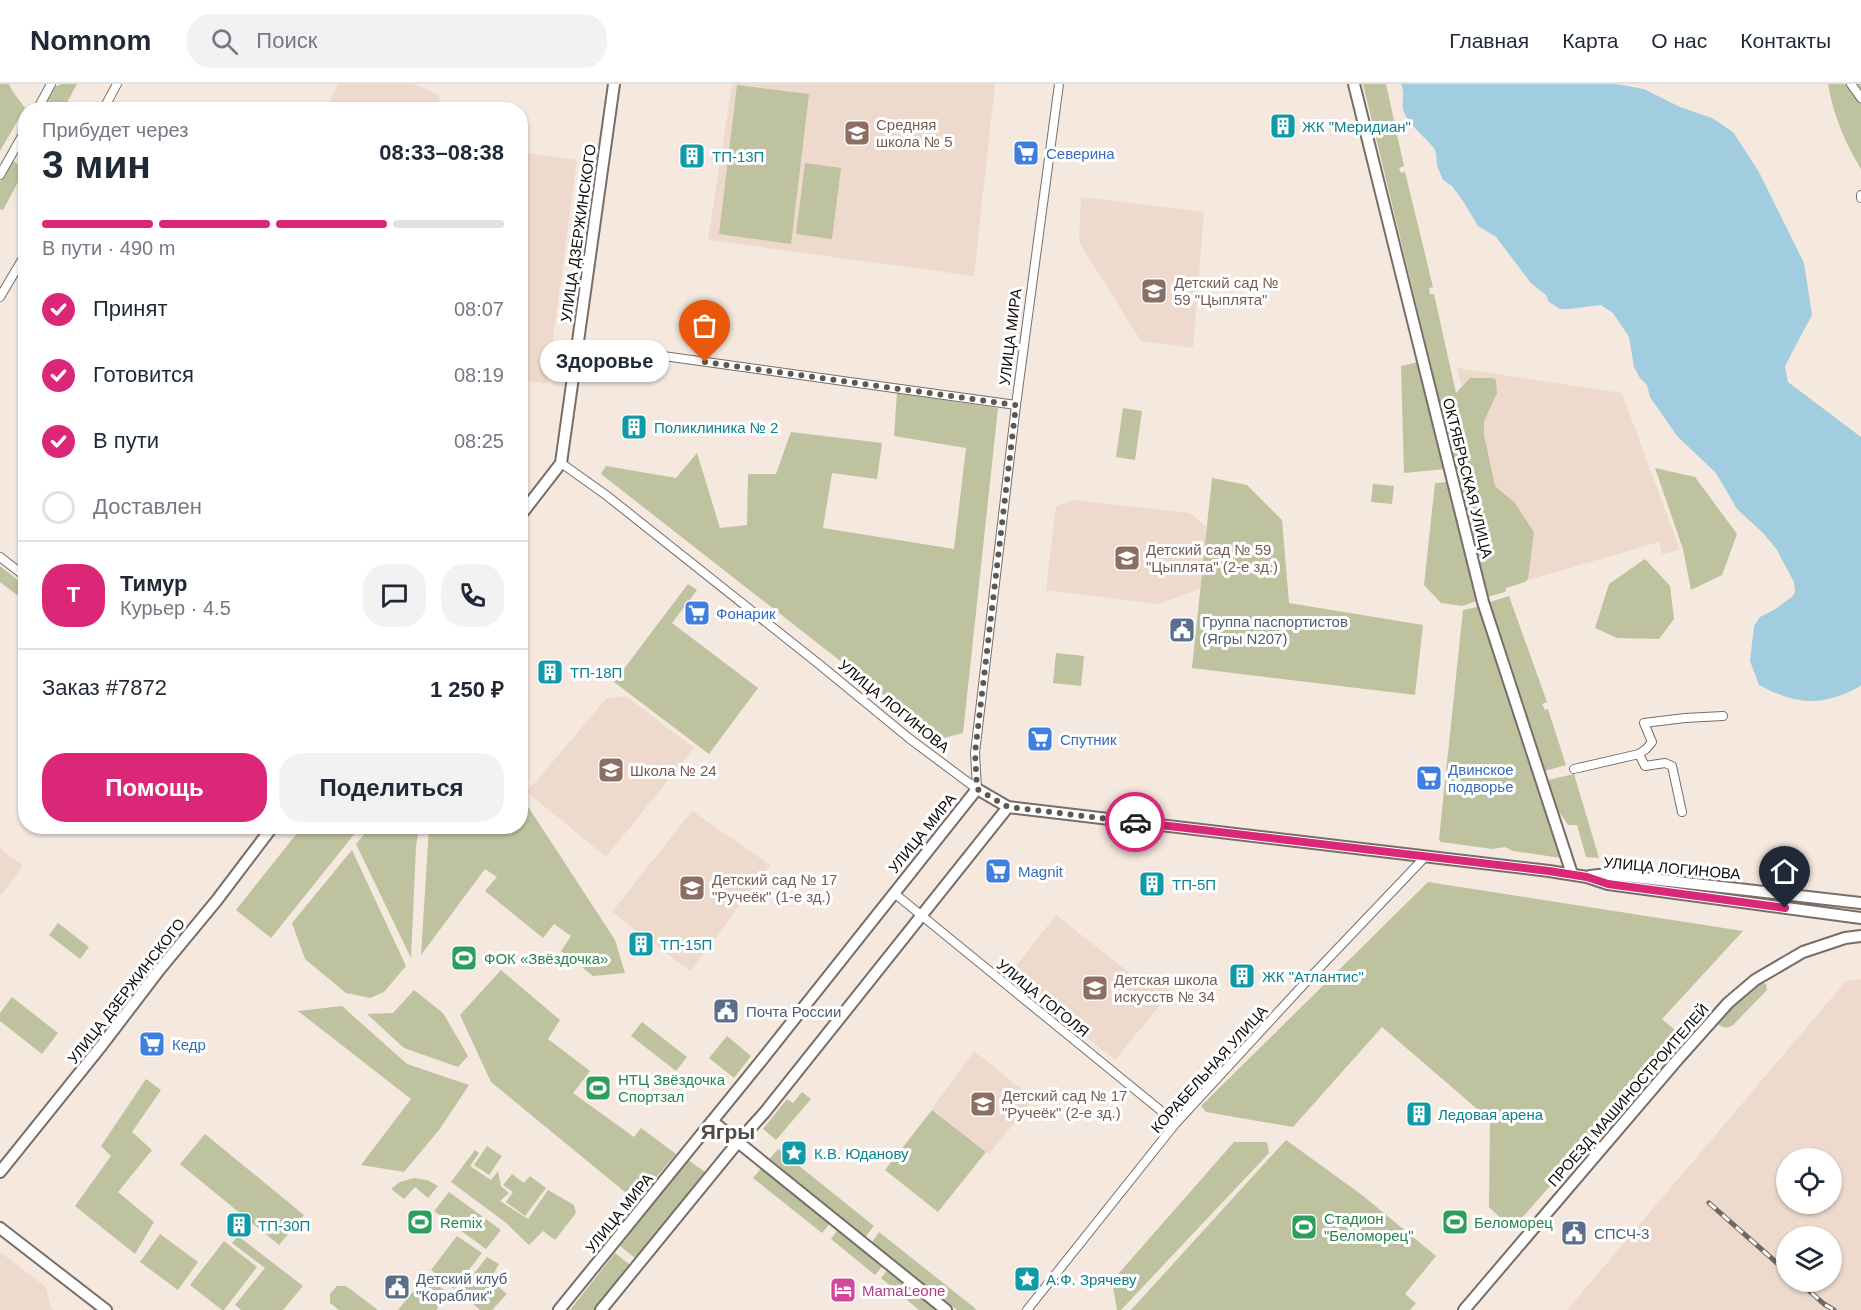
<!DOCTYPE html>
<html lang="ru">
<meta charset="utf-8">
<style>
body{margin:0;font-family:Arial,sans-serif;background:#f2f2f3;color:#1f2937;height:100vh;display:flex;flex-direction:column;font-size:22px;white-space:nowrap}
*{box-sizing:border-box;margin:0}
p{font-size:20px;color:#747a83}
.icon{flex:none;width:33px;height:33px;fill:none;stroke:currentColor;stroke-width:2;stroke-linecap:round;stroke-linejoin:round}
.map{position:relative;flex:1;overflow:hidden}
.side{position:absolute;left:18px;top:18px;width:510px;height:732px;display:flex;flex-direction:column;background:#fff;border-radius:24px;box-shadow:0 2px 4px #0004}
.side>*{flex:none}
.controls{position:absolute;left:1776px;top:1064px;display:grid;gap:12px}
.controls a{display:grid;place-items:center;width:66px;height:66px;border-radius:50%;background:#fff;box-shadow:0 2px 4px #0004;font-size:30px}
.pin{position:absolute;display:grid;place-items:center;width:51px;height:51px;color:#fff;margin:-62px -26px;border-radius:50% 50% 50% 0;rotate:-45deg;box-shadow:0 0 6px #0007}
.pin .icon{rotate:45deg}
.courier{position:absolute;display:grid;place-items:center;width:60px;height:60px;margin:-30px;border:4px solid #db2777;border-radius:50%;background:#fff;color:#222;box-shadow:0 2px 8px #0007}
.bubble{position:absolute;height:42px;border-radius:21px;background:#fff;box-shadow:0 2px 4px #0004;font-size:20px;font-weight:700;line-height:42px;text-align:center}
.overview em{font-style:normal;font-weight:700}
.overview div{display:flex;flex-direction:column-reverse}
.overview{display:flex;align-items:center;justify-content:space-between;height:102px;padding:0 24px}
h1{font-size:39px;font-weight:700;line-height:45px}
.bar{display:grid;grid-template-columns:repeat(4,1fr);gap:9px 6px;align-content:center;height:72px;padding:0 24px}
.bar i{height:8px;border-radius:4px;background:#e0e1e3}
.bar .selected{background:#db2777}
.bar p{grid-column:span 4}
.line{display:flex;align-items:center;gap:15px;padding:0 24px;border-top:2px solid #e0e1e3}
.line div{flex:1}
.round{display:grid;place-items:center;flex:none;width:63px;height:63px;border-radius:24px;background:#f2f2f3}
ol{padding:0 24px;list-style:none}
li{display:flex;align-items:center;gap:18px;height:66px}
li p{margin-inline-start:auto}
li .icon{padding:6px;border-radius:50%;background:#db2777;color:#fff;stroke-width:4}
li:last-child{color:#747a83}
li i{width:33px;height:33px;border:3px solid #e0e1e3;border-radius:50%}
.button{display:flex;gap:12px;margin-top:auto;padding:12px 24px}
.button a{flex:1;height:69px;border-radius:24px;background:#db2777;color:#fff;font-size:24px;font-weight:700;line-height:69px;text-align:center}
.button a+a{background:#f2f2f3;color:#1f2937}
header{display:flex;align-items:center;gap:36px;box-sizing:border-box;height:84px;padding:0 30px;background:#fff;border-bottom:2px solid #e0e1e3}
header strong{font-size:28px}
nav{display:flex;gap:33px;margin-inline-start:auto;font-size:21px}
.search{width:420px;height:54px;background:#f2f2f3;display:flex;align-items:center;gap:15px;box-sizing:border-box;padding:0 21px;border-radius:24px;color:#747a83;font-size:22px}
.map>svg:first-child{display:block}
.built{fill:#eddacd;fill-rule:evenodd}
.green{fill:#bec29f}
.water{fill:#a2cde0}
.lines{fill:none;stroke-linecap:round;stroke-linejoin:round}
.street-casing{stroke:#796e67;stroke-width:10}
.secondary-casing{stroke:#796e67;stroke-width:14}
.street{stroke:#fff;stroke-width:8}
.secondary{stroke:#fff;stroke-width:10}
.rail-casing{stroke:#6f6762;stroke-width:5}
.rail{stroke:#fff;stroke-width:3;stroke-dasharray:9;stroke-linecap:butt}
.done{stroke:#5e5853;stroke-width:6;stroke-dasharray:0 10.8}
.route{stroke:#db2777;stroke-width:8}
.labels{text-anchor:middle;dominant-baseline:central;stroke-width:6;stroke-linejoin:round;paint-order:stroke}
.education-label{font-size:15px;fill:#785e54;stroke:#fff;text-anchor:start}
.culture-label{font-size:15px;fill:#0d838f;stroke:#fff;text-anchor:start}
.shop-label{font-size:15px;fill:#366cbe;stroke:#fff;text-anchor:start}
.street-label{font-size:15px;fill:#0e0a08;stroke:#fff}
.service-label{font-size:15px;fill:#4e5e75;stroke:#fff;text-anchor:start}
.leisure-label{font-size:15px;fill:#27864d;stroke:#fff;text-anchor:start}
.hotel-label{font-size:15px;fill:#b23c85;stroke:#fff;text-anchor:start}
.district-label{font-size:21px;font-weight:bold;fill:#554b44;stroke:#fff}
</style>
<header>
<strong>Nomnom</strong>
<div class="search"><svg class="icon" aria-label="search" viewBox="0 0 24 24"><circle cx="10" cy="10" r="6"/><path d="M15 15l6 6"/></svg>Поиск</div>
<nav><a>Главная</a><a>Карта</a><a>О нас</a><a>Контакты</a></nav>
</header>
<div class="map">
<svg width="1861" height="1226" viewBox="0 0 1861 1226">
<rect width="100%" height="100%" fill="#f4e8df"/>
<path class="built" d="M338 0H414L441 12 435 25H327Z
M732 0H995L974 192 708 156Z
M521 68 577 76 547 300 521 296Z
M1081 113 1204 128 1193 264 1141 257 1079 158Z
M1457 284 1622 309 1680 466 1662 470 1659 458 1511 501Z
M1074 416 1190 429 1207 444 1200 505 1158 520 1046 506 1056 422Z
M626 612 694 664 606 773 527 708 606 615Z
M692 727 770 781 690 887 612 828Z
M0 764 23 782 0 812Z
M1056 831 1140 897 1147 888 1171 908 1115 976 1009 891Z
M1861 895V1226H1567L1846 897ZM1786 1074H1832V1119H1786ZM1786 1152H1832V1197H1786Z
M974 967 1034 1015 989 1070 932 1025Z
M0 1168 46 1203 51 1224 54 1226H0Z"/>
<path class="green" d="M0 0H9L13 8 25 24 0 67Z
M61 0H77L64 24 49 25 40 23 50 5Z
M1363 0H1386L1404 82 1399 84 1401 89 1405 88 1433 203 1429 204 1430 210H1434L1456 309 1470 294H1492L1496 296 1497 309 1484 337V351L1495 402 1515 419 1534 448 1528 495 1525 498 1506 504 1505 508 1487 513Z
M1828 0H1861V85C1845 59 1833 30 1828 0Z
M737 1 809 10 791 160 719 150Z
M12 76 25 85 3 126 0 125V98Z
M805 79 841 84 832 155 796 150Z
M1418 278 1446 385 1404 389 1401 282Z
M897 309 998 324 963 649 940 655 601 390 606 382 676 394 697 369 720 444 747 441 748 390H776L791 348 882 359 877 395 832 389 823 444 954 465 966 364 894 352Z
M1123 324 1142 327 1135 376 1116 373Z
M1655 384 1695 393 1737 450 1722 491 1691 506 1683 465Z
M1212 394 1247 401 1282 436 1289 519 1423 541 1415 611 1192 584Z
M1449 398 1480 516 1462 522 1441 519 1424 501 1435 399Z
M1373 400 1394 402 1392 420 1371 418Z
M1645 475 1670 502 1674 535 1659 555 1617 554 1595 544 1609 500Z
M0 482 25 502V517L0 498Z
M688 500 697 506 672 539 758 604 709 670 614 598Z
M1509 512 1547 618 1542 620 1545 626 1548 625 1566 681 1545 687 1490 518Z
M1481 522 1561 774 1513 767 1505 763 1493 765 1441 758 1439 755 1463 526Z
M1056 569 1084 572 1081 602 1053 599Z
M1574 690 1599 774 1586 773 1577 741H1568L1558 726 1548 696Z
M521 717 529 724 615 856 625 889 593 892 561 867 571 852 554 840 543 854 485 807 497 793 485 785 421 871 429 743 520 742Z
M302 743H360L271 854 236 826Z
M370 743H419L416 763 411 874 356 760Z
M352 766 406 882 384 908 370 914 346 909 305 875 292 839Z
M1428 798 1743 847 1662 935 1682 952 1512 1145 1489 1123 1490 1036 1382 943 1293 1043 1206 1028 1201 1022Z
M58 839 89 863 80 875 49 851Z
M501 886 560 936 548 955 590 987 573 1009 634 1053 641 1044 676 1070 636 1117 491 998 460 931Z
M1762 899 1766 900 1767 906 1734 940C1728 945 1725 945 1718 940V934L1742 912Z
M414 906 443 929 468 972 458 983 404 964 367 930 393 929Z
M12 913 58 949 42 970 0 937V929Z
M342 922 407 980 469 1001 439 1046 404 1088 361 1081 411 1015 298 927Z
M642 938 687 973 676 987 631 952Z
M727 952 751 972 734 994 709 974Z
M146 995 161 1006 132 1048 152 1066 118 1108 154 1138 135 1170 75 1122 111 1072 101 1062Z
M802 1008 811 1015 776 1056 763 1045 787 1015 793 1019Z
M932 1026 986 1068 938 1128 885 1086Z
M205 1050 304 1131 279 1161 180 1080Z
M1286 1056 1362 1111 1436 1172 1405 1210 1416 1219 1410 1226H1131Z
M1234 1058H1267L1269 1069 1121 1226H1117L1112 1197Z
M487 1062 502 1072 489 1091 474 1081Z
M778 1065 874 1142 865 1153 768 1077Z
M475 1066 479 1069 470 1082 491 1096 498 1087 501 1102 509 1109 500 1117 528 1135 548 1106 574 1121 576 1129 555 1156 543 1147 529 1161 505 1138 451 1098Z
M688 1076 708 1090 640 1178 620 1162Z
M763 1082 831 1138 822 1149 753 1094Z
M512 1090 524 1099 530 1092 546 1104 525 1132 506 1118 513 1108 503 1101Z
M414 1094 427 1096 438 1102 428 1114 415 1103 404 1115 391 1105 400 1098Z
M449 1108 501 1146 486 1165 434 1127Z
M839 1144 884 1180 875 1191 831 1155Z
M879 1148 976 1225 975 1226H957L872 1158Z
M160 1150 198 1178 178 1206 140 1178Z
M238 1152 303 1202 283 1226H241L235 1221 265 1184 232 1159Z
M457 1152 482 1169 454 1205 431 1186Z
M224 1157 257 1183 224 1226H222L190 1201Z
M615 1169 633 1183 599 1226H570Z
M487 1173 499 1180 490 1196 507 1210 492 1226H480L459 1208Z
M889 1184 939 1226H919L881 1194Z
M426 1192 449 1210 436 1226H398Z
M337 1202H346L378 1226H339L330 1219V1210Z"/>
<path class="water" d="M1401 0H1616L1644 5 1680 23 1712 34 1733 48 1759 88 1804 179 1812 231 1785 282 1788 298 1861 353V601L1859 603C1822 623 1796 621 1759 601L1750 577 1754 542 1760 533 1774 526 1792 513 1795 508 1794 498 1777 466 1764 450 1737 425 1716 389 1677 352 1650 313 1647 301 1640 294 1634 283 1629 253 1613 229 1601 221 1568 225H1560L1549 218 1546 211 1531 199 1496 153 1478 142 1465 120 1452 102 1443 96 1437 82 1436 69 1434 64C1425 53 1406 38 1403 25 1402 16 1405 8 1401 0Z"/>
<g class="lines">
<defs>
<path id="street" d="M1851 0 1861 14
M37 26 51 0
M103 26 117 0
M0 91 26 45
M1861 111V114
M0 213 26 169
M577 260 1016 321
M561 379 606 411 820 581 910 655 977 705
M0 473 26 493
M1639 670 1646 665 1652 658 1644 639 1685 634 1723 632
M1574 685 1639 670 1645 682 1665 679 1672 682 1682 728
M977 705 975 669 1016 321 1059 0
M894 809 1176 1039
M1027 1226 1176 1039 1305 899 1425 773"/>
<path id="secondary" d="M1354 0 1483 518 1572 790
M520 432 561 379 614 0
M1590 792 1608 790 1861 819
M712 1037 946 1226
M0 1088 102 961 160 885 217 816 273 742
M0 1144 106 1226
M559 1226 761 977 977 705 1008 723 1549 787 1587 793 1608 800 1861 834
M601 1226 738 1058 765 1028 1008 723
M1464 1226 1678 975 1728 919 1755 896 1803 868 1845 854 1861 852"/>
</defs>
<use href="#street" class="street-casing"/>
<use href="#secondary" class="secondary-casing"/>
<use href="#street" class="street"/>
<use href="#secondary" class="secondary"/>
<defs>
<path id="rail" d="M1709 1119 1786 1187
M1798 1197 1824 1220 1834 1226"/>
</defs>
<use href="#rail" class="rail-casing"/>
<use href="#rail" class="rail"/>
</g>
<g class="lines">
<path class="done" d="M705 278 1016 321 975 669 977 705 1008 723 1135 738"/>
<path class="route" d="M1135 738 1549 787 1587 793 1608 800 1785 824"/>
</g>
<defs>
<symbol id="building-square" viewBox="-11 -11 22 22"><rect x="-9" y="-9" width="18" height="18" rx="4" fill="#0f9aa8" stroke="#fff"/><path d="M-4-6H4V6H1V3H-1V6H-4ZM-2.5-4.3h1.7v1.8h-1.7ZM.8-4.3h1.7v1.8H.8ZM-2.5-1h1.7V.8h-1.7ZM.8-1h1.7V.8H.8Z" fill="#fff"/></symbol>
<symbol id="school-square" viewBox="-11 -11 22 22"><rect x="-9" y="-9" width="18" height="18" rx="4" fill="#8d6e63" stroke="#fff"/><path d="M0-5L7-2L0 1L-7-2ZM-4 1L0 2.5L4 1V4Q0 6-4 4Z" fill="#fff"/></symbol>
<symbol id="supermarket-square" viewBox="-11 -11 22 22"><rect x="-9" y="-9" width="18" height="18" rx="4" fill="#3f7fe0" stroke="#fff"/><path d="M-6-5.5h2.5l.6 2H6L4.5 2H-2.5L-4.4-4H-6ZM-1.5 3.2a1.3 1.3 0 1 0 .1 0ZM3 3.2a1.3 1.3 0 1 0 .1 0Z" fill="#fff"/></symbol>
<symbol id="civic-square" viewBox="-11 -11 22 22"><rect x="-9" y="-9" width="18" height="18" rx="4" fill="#5c6f8a" stroke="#fff"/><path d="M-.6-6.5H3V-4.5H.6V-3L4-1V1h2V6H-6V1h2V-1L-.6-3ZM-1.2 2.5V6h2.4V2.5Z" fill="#fff"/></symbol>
<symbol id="stadium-square" viewBox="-11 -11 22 22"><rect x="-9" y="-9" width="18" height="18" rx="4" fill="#2e9e5b" stroke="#fff"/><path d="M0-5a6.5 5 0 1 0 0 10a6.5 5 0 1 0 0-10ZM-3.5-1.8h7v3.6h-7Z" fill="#fff"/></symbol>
<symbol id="sight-square" viewBox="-11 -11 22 22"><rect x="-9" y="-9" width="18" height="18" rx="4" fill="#0f9aa8" stroke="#fff"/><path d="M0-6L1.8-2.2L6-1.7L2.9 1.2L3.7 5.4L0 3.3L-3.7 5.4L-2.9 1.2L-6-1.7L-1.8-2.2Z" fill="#fff"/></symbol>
<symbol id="hotel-square" viewBox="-11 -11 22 22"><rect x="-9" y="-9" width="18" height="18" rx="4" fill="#d1479c" stroke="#fff"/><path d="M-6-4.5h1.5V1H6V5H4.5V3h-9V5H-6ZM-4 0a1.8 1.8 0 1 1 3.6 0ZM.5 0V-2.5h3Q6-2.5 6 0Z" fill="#fff"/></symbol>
</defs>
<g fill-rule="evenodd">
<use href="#building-square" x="1268" y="27" width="30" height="30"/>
<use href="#school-square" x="842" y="34" width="30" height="30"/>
<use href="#supermarket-square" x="1011" y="54" width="30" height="30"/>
<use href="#building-square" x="677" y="57" width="30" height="30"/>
<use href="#school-square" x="1139" y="192" width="30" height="30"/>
<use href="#building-square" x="619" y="328" width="30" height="30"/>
<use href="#school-square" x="1112" y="459" width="30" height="30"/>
<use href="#supermarket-square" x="682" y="514" width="30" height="30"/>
<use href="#civic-square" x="1167" y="531" width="30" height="30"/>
<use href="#building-square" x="535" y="573" width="30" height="30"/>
<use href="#supermarket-square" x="1025" y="640" width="30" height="30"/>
<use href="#school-square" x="596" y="671" width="30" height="30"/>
<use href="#supermarket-square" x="1414" y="679" width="30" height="30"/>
<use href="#supermarket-square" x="983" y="772" width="30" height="30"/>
<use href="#building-square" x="1137" y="785" width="30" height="30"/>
<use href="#school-square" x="677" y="789" width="30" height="30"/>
<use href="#building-square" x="626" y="845" width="30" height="30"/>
<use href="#stadium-square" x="449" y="859" width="30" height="30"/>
<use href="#building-square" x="1227" y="877" width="30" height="30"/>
<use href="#school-square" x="1080" y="889" width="30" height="30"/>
<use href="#civic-square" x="711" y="912" width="30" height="30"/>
<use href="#supermarket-square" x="137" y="945" width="30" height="30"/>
<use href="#stadium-square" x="583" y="989" width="30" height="30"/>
<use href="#school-square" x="968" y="1005" width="30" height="30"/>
<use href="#building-square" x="1404" y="1015" width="30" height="30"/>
<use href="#sight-square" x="779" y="1054" width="30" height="30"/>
<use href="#stadium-square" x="405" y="1123" width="30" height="30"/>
<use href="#stadium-square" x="1440" y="1123" width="30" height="30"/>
<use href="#building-square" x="224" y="1126" width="30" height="30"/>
<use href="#stadium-square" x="1289" y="1128" width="30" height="30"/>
<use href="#civic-square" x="1559" y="1134" width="30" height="30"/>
<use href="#sight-square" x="1012" y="1180" width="30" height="30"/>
<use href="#civic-square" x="382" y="1188" width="30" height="30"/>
<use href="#hotel-square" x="828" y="1191" width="30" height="30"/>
</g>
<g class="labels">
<g class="education-label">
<text x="876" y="40">Средняя<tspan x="876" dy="17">школа № 5</tspan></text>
<text x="1174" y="198">Детский сад №<tspan x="1174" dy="17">59 "Цыплята"</tspan></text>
<text x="1146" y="465">Детский сад № 59<tspan x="1146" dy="17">"Цыплята" (2-е зд.)</tspan></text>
<text x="630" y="686">Школа № 24</text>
<text x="712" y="795">Детский сад № 17<tspan x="712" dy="17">"Ручеёк" (1-е зд.)</tspan></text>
<text x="1114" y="895">Детская школа<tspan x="1114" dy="17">искусств № 34</tspan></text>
<text x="1002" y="1011">Детский сад № 17<tspan x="1002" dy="17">"Ручеёк" (2-е зд.)</tspan></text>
</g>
<g class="culture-label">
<text x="1302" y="42">ЖК "Меридиан"</text>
<text x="712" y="72">ТП-13П</text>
<text x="654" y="343">Поликлиника № 2</text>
<text x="570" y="588">ТП-18П</text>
<text x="1172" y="800">ТП-5П</text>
<text x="660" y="860">ТП-15П</text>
<text x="1262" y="892">ЖК "Атлантис"</text>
<text x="1438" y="1030">Ледовая арена</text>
<text x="814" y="1069">К.В. Юданову</text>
<text x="258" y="1141">ТП-30П</text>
<text x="1046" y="1195">А.Ф. Зрячеву</text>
</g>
<g class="shop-label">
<text x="1046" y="69">Северина</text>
<text x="716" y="529">Фонарик</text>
<text x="1060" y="655">Спутник</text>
<text x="1448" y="685">Двинское<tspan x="1448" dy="17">подворье</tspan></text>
<text x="1018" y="787">Magnit</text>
<text x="172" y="960">Кедр</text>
</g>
<g class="street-label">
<text transform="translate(578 149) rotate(-82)">УЛИЦА ДЗЕРЖИНСКОГО</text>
<text transform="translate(1010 253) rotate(-83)">УЛИЦА МИРА</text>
<text transform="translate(1468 394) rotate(76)">ОКТЯБРЬСКАЯ УЛИЦА</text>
<text transform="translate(894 622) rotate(39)">УЛИЦА ЛОГИНОВА</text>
<text transform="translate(922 749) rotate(-51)">УЛИЦА МИРА</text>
<text transform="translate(1672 784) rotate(5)">УЛИЦА ЛОГИНОВА</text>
<text transform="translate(126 907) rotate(-52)">УЛИЦА ДЗЕРЖИНСКОГО</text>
<text transform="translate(1043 914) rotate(39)">УЛИЦА ГОГОЛЯ</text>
<text transform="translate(1209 985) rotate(-48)">КОРАБЕЛЬНАЯ УЛИЦА</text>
<text transform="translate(1628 1011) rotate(-49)">ПРОЕЗД МАШИНОСТРОИТЕЛЕЙ</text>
<text transform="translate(619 1129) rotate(-51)">УЛИЦА МИРА</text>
</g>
<g class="service-label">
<text x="1202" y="537">Группа паспортистов<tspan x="1202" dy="17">(Ягры N207)</tspan></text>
<text x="746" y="927">Почта России</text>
<text x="1594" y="1149">СПСЧ-3</text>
<text x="416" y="1194">Детский клуб<tspan x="416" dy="17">"Кораблик"</tspan></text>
</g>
<g class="leisure-label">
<text x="484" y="874">ФОК «Звёздочка»</text>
<text x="618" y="995">НТЦ Звёздочка<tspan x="618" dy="17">Спортзал</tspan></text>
<text x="1324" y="1134">Стадион<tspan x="1324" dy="17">"Беломорец"</tspan></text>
<text x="440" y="1138">Remix</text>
<text x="1474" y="1138">Беломорец</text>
</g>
<g class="hotel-label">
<text x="862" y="1206">MamaLeone</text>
</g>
<g class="district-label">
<text x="728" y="1047">Ягры</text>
</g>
</g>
</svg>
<div class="controls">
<a><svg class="icon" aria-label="locate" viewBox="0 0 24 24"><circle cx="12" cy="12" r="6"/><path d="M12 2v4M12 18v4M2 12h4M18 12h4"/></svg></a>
<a><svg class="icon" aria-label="layers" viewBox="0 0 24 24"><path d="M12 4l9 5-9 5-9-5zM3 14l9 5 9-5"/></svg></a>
</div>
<div class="pin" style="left:705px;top:278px;background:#ea580c"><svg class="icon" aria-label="bag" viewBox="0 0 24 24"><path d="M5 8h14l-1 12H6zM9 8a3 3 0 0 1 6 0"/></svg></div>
<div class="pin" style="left:1785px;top:824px;background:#1f2937"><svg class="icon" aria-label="home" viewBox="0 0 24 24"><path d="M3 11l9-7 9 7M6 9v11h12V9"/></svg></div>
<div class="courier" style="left:1135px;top:738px"><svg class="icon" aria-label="car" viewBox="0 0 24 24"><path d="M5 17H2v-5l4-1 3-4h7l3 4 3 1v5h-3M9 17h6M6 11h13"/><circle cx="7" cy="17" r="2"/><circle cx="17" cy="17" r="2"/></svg></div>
<div class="bubble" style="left:540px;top:256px;width:129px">Здоровье</div>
<section class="side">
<div class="overview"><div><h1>3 мин</h1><p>Прибудет через</p></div><em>08:33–08:38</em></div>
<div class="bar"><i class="selected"></i><i class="selected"></i><i class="selected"></i><i></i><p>В пути · 490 m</p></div>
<ol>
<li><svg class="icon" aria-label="check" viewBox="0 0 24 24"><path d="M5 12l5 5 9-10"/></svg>Принят<p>08:07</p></li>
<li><svg class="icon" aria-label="check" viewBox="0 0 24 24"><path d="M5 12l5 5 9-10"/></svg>Готовится<p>08:19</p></li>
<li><svg class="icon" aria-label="check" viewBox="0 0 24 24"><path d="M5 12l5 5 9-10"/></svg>В пути<p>08:25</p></li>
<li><i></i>Доставлен</li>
</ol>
<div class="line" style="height:108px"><b class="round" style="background:#db2777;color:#fff">Т</b><div><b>Тимур</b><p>Курьер · 4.5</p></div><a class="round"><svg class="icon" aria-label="chat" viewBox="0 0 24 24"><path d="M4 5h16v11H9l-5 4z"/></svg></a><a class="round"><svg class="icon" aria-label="phone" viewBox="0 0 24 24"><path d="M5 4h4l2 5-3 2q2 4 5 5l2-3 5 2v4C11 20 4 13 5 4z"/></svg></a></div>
<div class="line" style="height:78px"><div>Заказ #7872</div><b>1 250 ₽</b></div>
<div class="button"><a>Помощь</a><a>Поделиться</a></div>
</section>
</div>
